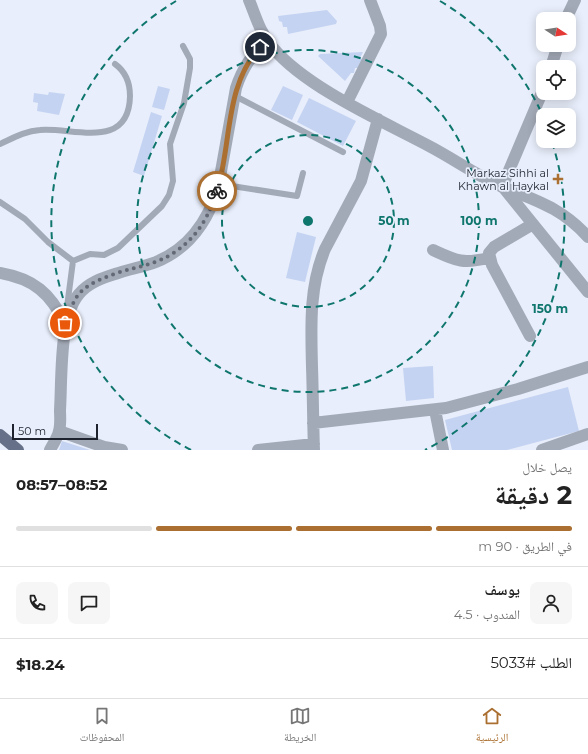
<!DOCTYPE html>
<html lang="ar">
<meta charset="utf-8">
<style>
body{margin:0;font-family:Montserrat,"Noto Naskh Arabic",sans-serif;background:#f6f6f6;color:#222;direction:rtl;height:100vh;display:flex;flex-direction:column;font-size:15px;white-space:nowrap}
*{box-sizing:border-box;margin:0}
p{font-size:13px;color:#767676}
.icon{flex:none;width:22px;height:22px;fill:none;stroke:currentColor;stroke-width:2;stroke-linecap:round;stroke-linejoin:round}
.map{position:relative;height:450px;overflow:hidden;direction:ltr}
.drawer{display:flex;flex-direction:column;background:#fff;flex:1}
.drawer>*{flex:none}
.needle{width:26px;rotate:102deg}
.controls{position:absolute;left:536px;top:12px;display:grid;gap:8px}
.controls a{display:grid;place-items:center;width:40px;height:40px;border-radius:8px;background:#fff;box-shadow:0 2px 10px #0003;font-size:20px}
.scale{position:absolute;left:12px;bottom:10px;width:86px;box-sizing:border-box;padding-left:4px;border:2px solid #1d222e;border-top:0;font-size:11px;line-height:14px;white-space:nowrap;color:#1d222e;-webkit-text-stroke:3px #e8eefb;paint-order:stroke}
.pin{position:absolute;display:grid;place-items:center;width:34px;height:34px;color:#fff;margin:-17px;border:2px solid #fff;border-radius:50%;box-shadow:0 1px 4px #0007}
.courier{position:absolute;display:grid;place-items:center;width:40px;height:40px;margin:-20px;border:3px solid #ab7031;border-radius:50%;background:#fff;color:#222;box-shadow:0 1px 5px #0007}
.head em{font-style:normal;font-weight:700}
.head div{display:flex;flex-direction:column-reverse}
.head{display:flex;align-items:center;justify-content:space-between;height:68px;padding:0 16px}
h1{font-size:26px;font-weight:700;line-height:30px}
.bar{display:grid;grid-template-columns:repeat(4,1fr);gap:6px 4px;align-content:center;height:48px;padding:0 16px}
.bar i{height:5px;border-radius:3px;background:#e0e0e0}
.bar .active{background:#ab7031}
.bar p{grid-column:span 4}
.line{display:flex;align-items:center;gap:10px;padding:0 16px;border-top:1px solid #e0e0e0}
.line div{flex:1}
.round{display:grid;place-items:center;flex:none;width:42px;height:42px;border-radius:8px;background:#f6f6f6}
.tabs{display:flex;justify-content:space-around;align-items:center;height:56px;border-top:1px solid #e0e0e0;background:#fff;font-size:11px;color:#767676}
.tabs a{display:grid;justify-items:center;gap:2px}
.tabs .active{color:#ab7031}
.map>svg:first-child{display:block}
.building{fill:#c5d3f2}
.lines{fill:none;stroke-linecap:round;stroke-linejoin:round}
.service{stroke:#a3aab7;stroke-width:6}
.minor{stroke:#a3aab7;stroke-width:12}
.primary{stroke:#667189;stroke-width:12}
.done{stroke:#646976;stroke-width:4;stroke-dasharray:0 7.2}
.route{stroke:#ab7031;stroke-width:5}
.ring{fill:none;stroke:#0f766e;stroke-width:2;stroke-dasharray:7 5}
.poi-dot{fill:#ab7031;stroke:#e8eefb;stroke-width:1.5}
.labels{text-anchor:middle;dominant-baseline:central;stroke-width:3.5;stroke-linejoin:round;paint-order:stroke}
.poi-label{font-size:11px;fill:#1d222e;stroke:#e8eefb;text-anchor:end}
.centre{fill:#0f766e;stroke:#e8eefb;stroke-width:2}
.ring-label{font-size:12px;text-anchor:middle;font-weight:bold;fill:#0f766e;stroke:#e8eefb;stroke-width:3.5;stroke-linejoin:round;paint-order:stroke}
</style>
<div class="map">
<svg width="588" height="450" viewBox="0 0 588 450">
<rect width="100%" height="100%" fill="#e8eefb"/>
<path class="building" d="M327 10 337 21 336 24 288 34 287 27H283L282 22 279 21 278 16Z
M363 52 360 58 362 59 359 68H355L354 73H351L345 81 318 56 320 54Z
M158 86 170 89 164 110 152 107Z
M283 86 303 95 292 120 271 110Z
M49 92 65 94 59 115 37 111 38 103 33 102 34 93 48 95Z
M309 98 356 121 343 146 297 122Z
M151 112 162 116 144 176 133 172Z
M297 232 316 237 305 282 286 278Z
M433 366 434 398 406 401 403 368Z
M568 387 579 431 507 450H452L445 420Z
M62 441 90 450H59Z"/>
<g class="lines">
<path class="service" d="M235 96 343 152
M0 144C13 138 25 131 40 130 73 127 129 151 130 96 130 82 126 72 115 64
M219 184 297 196 303 173
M0 202 25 219 48 242 73 261
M73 261 90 254 104 255 118 248 162 206 169 195 173 181 170 144 184 103 190 68V59L183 46
M67 307 73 261"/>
<path class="minor" d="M249 0C256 17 260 33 273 48 307 88 382 121 429 146 454 159 477 176 503 187 537 201 562 208 588 237
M566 19 575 0
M551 67 558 45
M347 102 381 34 380 26 370 0
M502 187 543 90
M503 187 588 292
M433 250C457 261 462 264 489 258
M0 273C34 279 50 293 65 323
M530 336 492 265 489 253 494 247 533 224
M435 410 443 450
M313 423 446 408 518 389 588 367
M59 431 104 447 122 450
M50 450C53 444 58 437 59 431 61 424 60 416 60 410 62 379 59 317 79 294 88 283 102 278 115 274 129 269 143 267 156 262 190 248 208 221 218 188L236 88C242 69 252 55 266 39
M258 450 314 444
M314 450C313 422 313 395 312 367 311 326 309 287 325 249L361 181 378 119
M542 450 588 434"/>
<path class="primary" d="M0 435 18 450"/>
</g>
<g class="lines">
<path class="done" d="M65 323C69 313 72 304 78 295 87 284 101 279 114 274 128 269 142 267 155 262 188 250 207 224 217 191"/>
<path class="route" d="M217 191C232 143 224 87 260 47"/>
</g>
<g class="ring">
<circle cx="308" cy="221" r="86"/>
<circle cx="308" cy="221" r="171"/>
<path d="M191 450A257 257 0 0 1 176 1M440 1A257 257 0 0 1 543 116M552 142A257 257 0 0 1 425 450"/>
</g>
<path class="poi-dot" d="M556 173h4v4h4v4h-4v4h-4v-4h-4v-4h4z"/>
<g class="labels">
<g class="poi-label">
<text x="549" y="173">Markaz Sihhi al<tspan x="549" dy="13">Khawn al Haykal</tspan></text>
</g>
</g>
<circle cx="308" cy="221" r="6" class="centre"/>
<g class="ring-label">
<text x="394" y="225">50 m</text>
<text x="479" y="225">100 m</text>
<text x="550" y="313">150 m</text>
</g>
</svg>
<div class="controls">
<a><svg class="needle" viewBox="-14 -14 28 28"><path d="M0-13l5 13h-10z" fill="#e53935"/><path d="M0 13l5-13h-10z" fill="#767676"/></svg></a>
<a><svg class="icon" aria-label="locate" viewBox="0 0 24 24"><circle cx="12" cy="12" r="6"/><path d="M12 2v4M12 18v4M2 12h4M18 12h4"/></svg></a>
<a><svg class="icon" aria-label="layers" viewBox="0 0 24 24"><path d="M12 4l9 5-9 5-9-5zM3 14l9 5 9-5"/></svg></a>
</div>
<div class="scale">50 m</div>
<div class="pin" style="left:65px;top:323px;background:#ea580c"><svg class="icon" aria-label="bag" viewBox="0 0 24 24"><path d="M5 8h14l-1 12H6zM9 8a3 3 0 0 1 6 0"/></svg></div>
<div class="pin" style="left:260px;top:47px;background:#1f2937"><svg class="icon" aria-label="home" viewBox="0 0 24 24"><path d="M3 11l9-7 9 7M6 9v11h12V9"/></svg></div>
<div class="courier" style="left:217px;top:191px"><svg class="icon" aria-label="bike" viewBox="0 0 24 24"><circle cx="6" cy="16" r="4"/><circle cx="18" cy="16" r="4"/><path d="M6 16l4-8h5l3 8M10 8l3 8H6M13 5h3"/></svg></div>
</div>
<section class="drawer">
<div class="head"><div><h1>2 دقيقة</h1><p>يصل خلال</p></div><em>08:52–08:57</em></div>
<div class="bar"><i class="active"></i><i class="active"></i><i class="active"></i><i></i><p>في الطريق · 90 m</p></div>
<div class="line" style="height:72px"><a class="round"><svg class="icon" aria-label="person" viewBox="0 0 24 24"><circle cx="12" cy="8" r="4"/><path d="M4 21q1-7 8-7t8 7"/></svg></a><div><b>يوسف</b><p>المندوب · 4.5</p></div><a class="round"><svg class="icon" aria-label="chat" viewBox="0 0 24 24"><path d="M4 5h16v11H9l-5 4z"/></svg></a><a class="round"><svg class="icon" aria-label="phone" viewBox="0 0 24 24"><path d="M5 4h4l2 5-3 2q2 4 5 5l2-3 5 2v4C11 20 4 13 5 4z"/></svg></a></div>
<div class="line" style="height:52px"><div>الطلب #5033</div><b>$18.24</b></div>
</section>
<nav class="tabs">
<a class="active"><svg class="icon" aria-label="home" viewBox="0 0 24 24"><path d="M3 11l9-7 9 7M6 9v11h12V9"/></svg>الرئيسية</a>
<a><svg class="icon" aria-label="map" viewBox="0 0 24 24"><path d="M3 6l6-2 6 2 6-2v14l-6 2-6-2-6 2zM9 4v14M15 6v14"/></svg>الخريطة</a>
<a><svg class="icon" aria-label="saved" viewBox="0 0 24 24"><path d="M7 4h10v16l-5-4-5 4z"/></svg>المحفوظات</a>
</nav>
